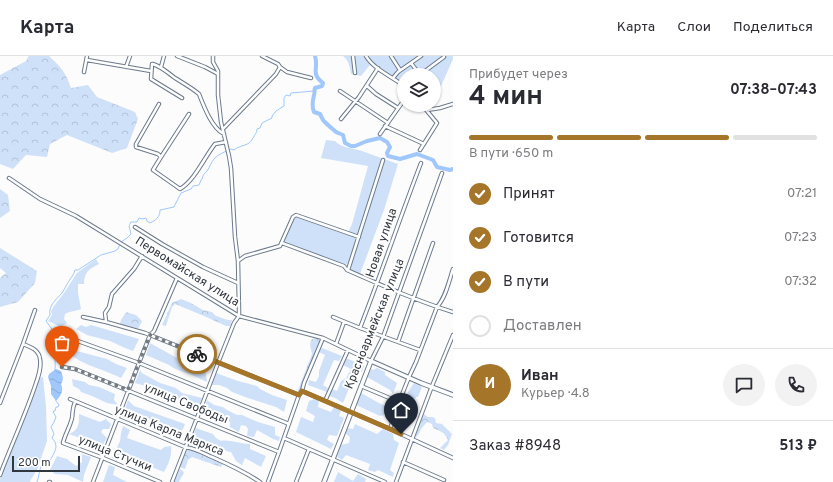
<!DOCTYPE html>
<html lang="ru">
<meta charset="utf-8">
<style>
body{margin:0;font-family:Overpass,sans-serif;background:#f2f2f3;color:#2b2b33;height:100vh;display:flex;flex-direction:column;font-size:15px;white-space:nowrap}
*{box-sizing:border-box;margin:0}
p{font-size:13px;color:#7c7c81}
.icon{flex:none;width:22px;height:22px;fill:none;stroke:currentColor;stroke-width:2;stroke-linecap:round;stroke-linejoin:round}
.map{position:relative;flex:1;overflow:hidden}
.panel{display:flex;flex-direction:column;background:#fff;width:380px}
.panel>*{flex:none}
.tools{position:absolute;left:397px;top:12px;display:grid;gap:8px}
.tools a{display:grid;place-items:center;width:44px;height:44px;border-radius:50%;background:#fff;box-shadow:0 1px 3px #0004;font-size:20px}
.scale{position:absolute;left:12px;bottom:10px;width:68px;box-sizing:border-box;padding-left:4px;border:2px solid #31373f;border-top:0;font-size:11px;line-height:14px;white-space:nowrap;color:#31373f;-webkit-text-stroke:3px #fff;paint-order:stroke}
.pin{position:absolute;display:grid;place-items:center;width:34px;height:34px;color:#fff;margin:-41px -17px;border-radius:50% 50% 50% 0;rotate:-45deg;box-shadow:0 0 4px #0007}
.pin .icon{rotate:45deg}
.courier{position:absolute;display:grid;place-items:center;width:40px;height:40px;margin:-20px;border:3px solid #a5762a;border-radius:50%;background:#fff;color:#222;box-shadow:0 1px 5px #0007}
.head em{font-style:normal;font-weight:700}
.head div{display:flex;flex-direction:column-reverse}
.head{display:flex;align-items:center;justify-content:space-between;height:68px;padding:0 16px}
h1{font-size:26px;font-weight:700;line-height:30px}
.bar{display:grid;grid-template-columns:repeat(4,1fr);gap:6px 4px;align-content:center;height:48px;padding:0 16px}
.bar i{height:5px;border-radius:3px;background:#e1e1e2}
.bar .selected{background:#a5762a}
.bar p{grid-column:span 4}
.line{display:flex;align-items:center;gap:10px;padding:0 16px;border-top:1px solid #e1e1e2}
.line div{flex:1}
.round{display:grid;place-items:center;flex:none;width:42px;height:42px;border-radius:21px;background:#f2f2f3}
ol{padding:0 16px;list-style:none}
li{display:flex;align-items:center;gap:12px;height:44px}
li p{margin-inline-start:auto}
li .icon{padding:4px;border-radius:50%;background:#a5762a;color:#fff;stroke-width:4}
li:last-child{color:#7c7c81}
li i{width:22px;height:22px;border:2px solid #e1e1e2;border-radius:50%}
header{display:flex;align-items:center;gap:24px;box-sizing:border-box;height:56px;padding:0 20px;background:#fff;border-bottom:1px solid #e1e1e2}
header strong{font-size:19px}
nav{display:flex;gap:22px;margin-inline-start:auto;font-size:14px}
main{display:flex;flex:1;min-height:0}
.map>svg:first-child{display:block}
.forest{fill:url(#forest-crowns)}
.garden{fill:#cfe1f9}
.water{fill:url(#water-waves)}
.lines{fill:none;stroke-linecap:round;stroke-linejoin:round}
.stream{stroke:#a0c8fc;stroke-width:1}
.river{stroke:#a0c8fc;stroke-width:4}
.minor-casing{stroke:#6c7a8c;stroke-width:4.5}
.major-casing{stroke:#6c7a8c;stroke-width:5.5}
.minor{stroke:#fff;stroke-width:2.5}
.major{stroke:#fff;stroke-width:3.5}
.done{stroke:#787c81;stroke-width:4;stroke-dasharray:0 7.2}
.route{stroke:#a5762a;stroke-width:5}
.labels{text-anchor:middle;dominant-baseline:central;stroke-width:4;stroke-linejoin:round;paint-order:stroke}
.street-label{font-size:12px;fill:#31373f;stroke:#fff}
</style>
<header>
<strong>Карта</strong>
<nav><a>Карта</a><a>Слои</a><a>Поделиться</a></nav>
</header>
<main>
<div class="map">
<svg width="453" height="426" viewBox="0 0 453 426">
<defs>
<pattern id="forest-crowns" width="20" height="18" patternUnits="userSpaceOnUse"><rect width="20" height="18" fill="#cfe1f9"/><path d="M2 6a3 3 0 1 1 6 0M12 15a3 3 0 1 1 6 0" fill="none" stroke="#b2c2d6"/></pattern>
<pattern id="water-waves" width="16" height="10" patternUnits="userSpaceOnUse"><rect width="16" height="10" fill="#a0c8fc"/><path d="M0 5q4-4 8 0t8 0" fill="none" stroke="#8aacd9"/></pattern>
</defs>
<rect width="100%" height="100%" fill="#fcfcfc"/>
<path class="forest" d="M29 0H49C61 11 66 17 71 32L88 29 97 41 135 56 138 63 127 92 112 97 67 79 50 88 47 101 26 99 13 113 0 108V19L26 5Z
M0 133 8 139 10 155 0 162Z
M0 192 37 215 35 227 18 246 0 251V222L6 217 0 212Z
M181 243 191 247 203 254 212 256 216 260 228 264H232L230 270H226L204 260 175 248 172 251 166 270 162 269 172 247Z
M126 256 136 259 142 265 138 273 120 268 121 264Z
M316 282 321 284 305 321 301 335 298 337V334L312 298 310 289 311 284Z
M424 358 428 361H432L435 362 436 367 442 368 452 378 448 389 444 394 440 392 448 384C444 375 441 376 433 372L432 368 427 366 421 373 419 378 415 382 421 362Z
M188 393 196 396 223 408 221 411 192 401 188 404 185 413 180 411 185 398Z
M180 413 184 416 179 426H174Z"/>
<path class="garden" d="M343 0H364L370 9 361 20 351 18C350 11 349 5 343 0Z
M369 0H453V3L434 46V19H404V28L372 6Z
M326 84 335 85C341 92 353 92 362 95 374 99 386 104 398 108L384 154 360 218 347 213 348 209 284 186 294 163 296 161 347 179 352 168 368 110 321 102Z
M96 203 99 208C88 214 85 215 84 228H78V237L81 253C76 255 70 255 65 258L64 263 67 267 61 271 48 265 52 259 51 255 54 250 64 237 77 217Z
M81 269 86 271 91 269 139 283 133 295 125 292 110 285 87 279 76 273Z
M150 287 177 302 185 301 190 306 205 312 207 326 192 319 175 313 169 309 146 299Z
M72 290 73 294 107 303 116 308 127 312 121 322C104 313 83 310 69 297Z
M322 292 342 300 339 305 334 304 323 329 328 332 327 336 308 329 309 324 316 326 319 320V315L325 299 319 296Z
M346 302 364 310 362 316 356 315 343 347 335 342 329 340 332 333 337 335 341 325 346 322 351 313 343 309Z
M377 312 385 316V319L397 327 393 338 390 334 367 321 371 313 373 314Z
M140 314 142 317 160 327 176 332 182 337 202 342 198 352 185 348 186 345 180 342 176 344C164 335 149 331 135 327Z
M216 317 238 325 257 330 260 333 272 339 287 344 284 356 276 351 248 342 232 336 227 332 219 329H212Z
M43 321 46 351 47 385 37 414 30 425 31 426H0V423L33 341 39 322Z
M72 323 85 326 89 329 99 331 115 338 114 344 118 349 107 347 92 340 81 336 79 333 73 330Z
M414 327 422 331 418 341H416L413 347 415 350 414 357 404 376 392 372 395 364 401 365 405 351 408 336Z
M361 337 379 347 388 351 385 359 380 360 356 349Z
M314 343 319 345 318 351 331 356 334 351 341 355 339 360 344 362 337 380 329 379 327 384 334 388 331 393 296 376 301 361 313 366 315 360 306 355 309 345Z
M128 344 134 350 185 368 184 371 181 376 177 377 144 360 125 353Z
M207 344 214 349 223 351 227 354 237 359H242L258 366 275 371V379L280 381 279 385 273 383 257 374 254 381 247 380 248 373 246 370 241 369 239 376 230 371V366L204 353Z
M79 358 100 366 106 363 111 368 109 373H103L101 376 107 382 102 390 69 378C79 374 79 368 79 358Z
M355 368 377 378 383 373 393 378 394 384 399 387 390 414 394 417 393 421 378 414 375 416 368 414 370 408 346 399 342 404 337 401 341 389 349 387 350 381 345 377 347 372 353 373Z
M123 370 130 374 127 382 161 394 164 391 171 390C172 400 169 407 164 416 154 412 143 408 134 402 130 400 127 397 122 396L117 405 112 402 120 385 121 377Z
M196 372 213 378 216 382 221 385C227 383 241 388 250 388V393L266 400 261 411 245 402 242 409 236 405 231 396C224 395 218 390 211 389L207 394 201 390 202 383 193 380Z
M82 398 91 401 84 419 83 426 68 419 55 418 50 414 57 400 67 403 76 410 82 406Z
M109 409 115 411 113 419 127 426H103Z
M338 416 353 425 358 418 366 423 365 426H334Z"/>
<path class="water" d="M56 313 61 315C63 321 64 323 61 328 64 334 61 340 56 345L51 338V330L48 321 49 318Z"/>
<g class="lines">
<path class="stream" d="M121 186 127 182 131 178 129 170 131 166H137L139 162 142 163 146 162 147 165 150 167C156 164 160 161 160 154L174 151C176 146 179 142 181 137L191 133 193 130 199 129 201 124 202 123C203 119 204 118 207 115 210 111 211 106 214 103 218 98 225 96 231 93L234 94C241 88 249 91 253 82 255 78 257 77 257 73L260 72 262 67 272 62V60L276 55 284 50V42L286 39 290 40 291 37 314 35
M55 314C56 310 54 305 56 302 54 296 52 291 56 287L50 282 54 276 46 265 50 259C48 249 57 243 62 237 65 233 66 229 69 225 71 221 74 219 75 214H78L101 199 115 195 118 193 120 188
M37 426C39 421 39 416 41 410L49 407C52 399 61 391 52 382L54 378 51 371 54 366 56 361 53 356 54 355H55L56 351H58L59 349 56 345"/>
<path class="river" d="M315 0C319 13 310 17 323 27L322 30 315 32C314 34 315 37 314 39 313 45 311 49 314 56L320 58C321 60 322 62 323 64 324 66 335 75 336 76 338 77 341 78 343 79L345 87 351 90H355L367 85 380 82 387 86 390 91 387 97 388 100 400 103 417 98 433 104 437 111 450 114 453 113"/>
<defs>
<path id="minor" d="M177 0 205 11 218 18
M213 0V6L218 15V39L221 66 229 100 231 112 235 181 238 205
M262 0 278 8 280 11 287 16 311 22
M353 0 355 17
M366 0C373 13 393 21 404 30
M391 0 400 14
M87 4 151 15
M411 7 417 15 421 18 444 1
M126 11 130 0
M161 11 164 0
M84 16 87 0
M393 22 398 16 421 0
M367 30 376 38 398 52
M340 35 388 67
M182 42 151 23 152 8H153C162 11 168 17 175 22 183 27 192 32 199 38 204 51 212 72 224 78
M159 48 136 88V91L158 98 161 101
M427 54 440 52 453 48
M189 58 161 101 153 114 180 133C195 124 204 102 215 88L226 86
M341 63 359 41 378 12
M385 70 424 88
M223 73 276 18 280 11
M380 78 404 44
M420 94 437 67 422 49
M9 122 40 143 76 160 239 260 323 282 371 305 383 281 442 117
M135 171 162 188 203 211 238 227
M282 187 344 210 347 214C381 229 417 245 453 256
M348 214 383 104
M83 261 106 266 145 277 299 339
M333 261 360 272 420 294
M106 265 105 257 109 251 112 238 134 213 142 200
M360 272C381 218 400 162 421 107
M75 284 139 307 289 368
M398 286 433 187
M336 288 344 266
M62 311 75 313 279 396
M361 330 399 346
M302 335 390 373 453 402
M70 343 185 391C194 392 203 397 212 401 228 408 245 416 260 426
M325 345 348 294
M75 346C72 353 73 355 72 362 70 371 65 378 63 387L103 402 160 426
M0 347 23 288 35 254
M390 373 399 346 409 321 416 306 437 251C446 241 449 225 453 213
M284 382 309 393 385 426
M403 406 444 424
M0 419C11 390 24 362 34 333 37 324 42 313 40 303 39 294 31 291 23 288
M49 426H50
M93 426 139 307 150 279 154 275 177 222
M172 426 197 362 218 307 234 267 239 260V254L238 205 245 200 280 190 293 161 296 159 359 181
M268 426 279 396 299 339 302 335 304 327 323 282
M296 426 309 393
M396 426 432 330 453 279"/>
<path id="major" d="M324 426 371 305 421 327 453 339"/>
</defs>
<use href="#minor" class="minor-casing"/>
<use href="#major" class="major-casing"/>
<use href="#minor" class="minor"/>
<use href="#major" class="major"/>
</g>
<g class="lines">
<path class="done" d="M62 311 75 313 128 334 150 279 197 298"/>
<path class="route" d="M197 298 299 339 302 335 390 373 401 378"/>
</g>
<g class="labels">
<g class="street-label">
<text transform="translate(382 187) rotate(-71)">Новая улица</text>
<text transform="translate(187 216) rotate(32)">Первомайская улица</text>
<text transform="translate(375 268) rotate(-68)">Красноармейская улица</text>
<text transform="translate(186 348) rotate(22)">улица Свободы</text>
<text transform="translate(169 375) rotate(22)">улица Карла Маркса</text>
<text transform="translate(115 398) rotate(22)">улица Стучки</text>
</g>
</g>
</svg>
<div class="tools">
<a><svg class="icon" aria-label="layers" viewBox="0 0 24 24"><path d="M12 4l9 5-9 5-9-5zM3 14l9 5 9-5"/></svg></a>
</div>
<div class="scale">200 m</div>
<div class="pin" style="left:62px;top:311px;background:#ea580c"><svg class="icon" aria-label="bag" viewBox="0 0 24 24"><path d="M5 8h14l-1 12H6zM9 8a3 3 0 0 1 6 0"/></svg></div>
<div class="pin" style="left:401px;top:378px;background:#1f2937"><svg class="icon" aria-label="home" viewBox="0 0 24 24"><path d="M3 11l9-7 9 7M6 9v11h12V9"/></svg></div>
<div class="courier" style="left:197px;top:298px"><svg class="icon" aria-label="bike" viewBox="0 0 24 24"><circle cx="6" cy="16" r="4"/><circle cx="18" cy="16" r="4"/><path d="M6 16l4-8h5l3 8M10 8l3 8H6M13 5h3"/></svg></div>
</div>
<section class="panel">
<div class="head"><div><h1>4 мин</h1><p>Прибудет через</p></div><em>07:38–07:43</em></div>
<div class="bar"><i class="selected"></i><i class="selected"></i><i class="selected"></i><i></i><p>В пути · 650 m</p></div>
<ol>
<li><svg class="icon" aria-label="check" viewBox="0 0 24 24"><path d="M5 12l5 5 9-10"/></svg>Принят<p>07:21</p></li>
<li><svg class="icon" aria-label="check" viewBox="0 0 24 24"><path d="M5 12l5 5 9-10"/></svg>Готовится<p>07:23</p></li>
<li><svg class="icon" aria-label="check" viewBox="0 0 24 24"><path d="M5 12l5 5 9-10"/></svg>В пути<p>07:32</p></li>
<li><i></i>Доставлен</li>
</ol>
<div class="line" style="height:72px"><b class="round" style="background:#a5762a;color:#fff">И</b><div><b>Иван</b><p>Курьер · 4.8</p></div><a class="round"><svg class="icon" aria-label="chat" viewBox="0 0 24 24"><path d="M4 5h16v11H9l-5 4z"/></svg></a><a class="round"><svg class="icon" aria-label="phone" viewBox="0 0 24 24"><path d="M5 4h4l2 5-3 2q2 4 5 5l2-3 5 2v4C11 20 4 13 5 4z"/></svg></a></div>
<div class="line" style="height:52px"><div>Заказ #8948</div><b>513 ₽</b></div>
</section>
</main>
